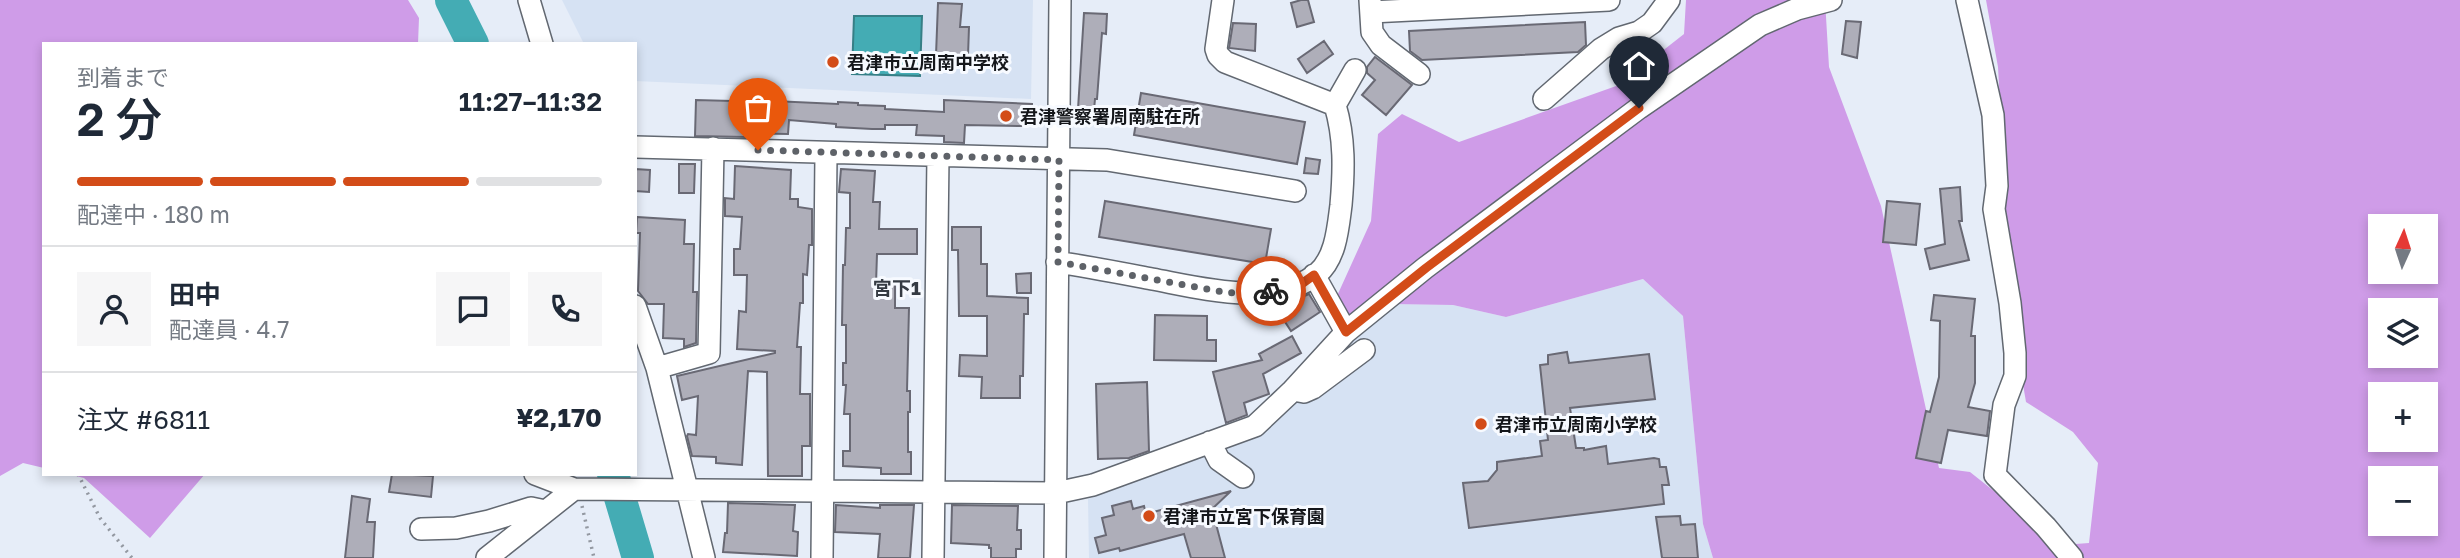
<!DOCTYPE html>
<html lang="ja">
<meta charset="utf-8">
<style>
body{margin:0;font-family:"Golos Text","Noto Sans JP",sans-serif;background:#f6f6f7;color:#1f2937;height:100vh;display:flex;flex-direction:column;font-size:26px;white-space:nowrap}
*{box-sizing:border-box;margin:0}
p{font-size:23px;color:#747a83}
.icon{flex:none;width:38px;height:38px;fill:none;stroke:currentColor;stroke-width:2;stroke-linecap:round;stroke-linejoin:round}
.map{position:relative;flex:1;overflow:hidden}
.details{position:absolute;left:42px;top:42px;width:595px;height:434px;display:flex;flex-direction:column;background:#fff;border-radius:0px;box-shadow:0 4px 10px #0003}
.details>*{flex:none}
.needle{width:46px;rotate:3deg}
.controls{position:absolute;left:2368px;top:214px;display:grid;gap:14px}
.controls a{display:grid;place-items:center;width:70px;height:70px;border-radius:0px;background:#fff;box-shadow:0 4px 10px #0003;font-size:35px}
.pin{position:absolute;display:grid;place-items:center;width:60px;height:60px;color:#fff;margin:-72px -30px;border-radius:50% 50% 50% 0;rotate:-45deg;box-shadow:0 0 7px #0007}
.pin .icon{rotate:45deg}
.courier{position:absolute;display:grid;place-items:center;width:70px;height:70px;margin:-35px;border:5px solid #d34c18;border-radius:50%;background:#fff;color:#222;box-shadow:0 2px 9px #0007}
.head em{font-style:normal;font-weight:600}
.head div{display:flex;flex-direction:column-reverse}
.head{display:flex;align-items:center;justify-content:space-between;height:119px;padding:0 35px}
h1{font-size:46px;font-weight:600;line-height:52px}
.bar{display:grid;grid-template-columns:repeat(4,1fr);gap:10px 7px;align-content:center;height:84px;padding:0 35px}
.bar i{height:9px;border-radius:5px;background:#e0e1e3}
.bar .on{background:#d34c18}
.bar p{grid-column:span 4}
.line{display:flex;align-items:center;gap:18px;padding:0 35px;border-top:2px solid #e0e1e3}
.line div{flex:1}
.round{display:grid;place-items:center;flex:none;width:74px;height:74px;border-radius:0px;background:#f6f6f7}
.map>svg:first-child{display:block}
.built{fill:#d6e2f3}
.forest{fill:#cf9ce8;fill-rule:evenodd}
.water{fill:#44acb4;stroke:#367f86;stroke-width:2}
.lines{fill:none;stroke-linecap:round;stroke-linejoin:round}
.river{stroke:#44acb4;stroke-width:32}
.building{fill:#aeaeb9;stroke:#696974;stroke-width:2}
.minor-casing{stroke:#626871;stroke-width:24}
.path{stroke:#9398a1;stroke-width:3.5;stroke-dasharray:2 5;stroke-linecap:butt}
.minor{stroke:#fff;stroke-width:21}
.done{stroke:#5e6268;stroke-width:7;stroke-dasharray:0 12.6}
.route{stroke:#d34c18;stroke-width:9}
.poi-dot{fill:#d34c18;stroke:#f7faff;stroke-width:2.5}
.labels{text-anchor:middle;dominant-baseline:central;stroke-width:6;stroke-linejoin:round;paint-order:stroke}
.poi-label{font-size:18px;font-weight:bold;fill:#15171b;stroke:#f7faff;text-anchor:start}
.neighbourhood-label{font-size:19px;font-weight:bold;fill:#353b43;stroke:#f7faff}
</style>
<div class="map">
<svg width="2460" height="558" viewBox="0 0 2460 558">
<rect width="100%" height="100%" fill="#e6edf8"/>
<path class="built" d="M562 0H1033L1031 99 635 81V44H584Z
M1643 279 1683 316 1703 524 1713 558H1089L1088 499 1183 462 1246 442 1292 405 1348 343 1391 304 1453 305 1506 317Z"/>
<path class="forest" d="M0 0H408L419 18 418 44H44V468L23 463 0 476Z
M1686 0H1825L1829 67 1881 206 1939 468 1970 472 2062 545 2089 543 2098 463 2073 432 2026 402 2012 320 1998 67 1986 0H2460V558H1713L1703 524 1683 316 1643 279 1506 317 1453 305 1391 304 1347 316 1337 296 1371 221 1378 134 1402 114 1459 142 1619 85 1684 34ZM2380 226H2426V271H2380ZM2380 310H2426V355H2380ZM2380 394H2426V439H2380ZM2380 478H2426V523H2380Z
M68 474H205L150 538 84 478Z"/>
<path class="water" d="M854 16H922L920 76 852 74Z"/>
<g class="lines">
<path class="river" d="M451 0 473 44
M613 474 638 558"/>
</g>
<path class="building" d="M1301 0H1308L1314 22 1297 27 1291 3Z
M938 3 962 4 960 27H969L968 56 936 55Z
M1084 13 1107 14 1106 34 1102 33 1097 99H1095L1094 110 1078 109Z
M1846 21 1861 22 1857 58 1842 54Z
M1585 22 1586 45 1578 52 1422 60 1410 51 1409 31Z
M1233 23 1256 24 1255 51 1229 48Z
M1324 41 1333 54 1307 73 1298 59Z
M1375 57 1412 85 1386 115 1362 95 1375 80 1367 73V67Z
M1141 93 1305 122 1297 164 1134 135Z
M732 99 838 104V102L858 103V105L885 106V109L944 112V100L1032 104 1031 123 1022 124 1023 126 965 125 964 143 944 142V136L916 135 917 125H885V129H872L836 127V124L789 120 788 134 746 133V137L695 136 696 100 732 101Z
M1306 158 1320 160 1318 174 1304 173Z
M679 164H695L694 193H679Z
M735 166 791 170 790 199H798V207L812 209V245H809L807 275 803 274V303H800L797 347H801L800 394H810V446H802V476H768L767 372 748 371 742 465 716 463V457L692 456 687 436 688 434 696 435 698 396 682 400 677 376 775 353V351L737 349 739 311 746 312 747 275H734V249H740L742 217 725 216V198L734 199Z
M635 169 650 170 649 192 635 191Z
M841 169 875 171 873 202H880L879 229H917V254H877L876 284H895V308H909L907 391H910V412H908V452H911V474H881V468L843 466V451H850V414H844L846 385H843V363H846V325H842L843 265H845L846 228H850V193L839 192Z
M1960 187 1962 221H1959L1969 260 1930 269 1925 249 1945 244 1940 189Z
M1105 201 1271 229 1265 264 1099 237Z
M1887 201 1920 204 1916 245 1883 242Z
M637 217 685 220 684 244H694L693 292H697L696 343 684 347V339L663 338 664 304H648L638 291 640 233H636Z
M952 227H981V264H987V296L1028 298V314H1024L1023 376H1020V398H981L982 377 959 376 960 355 987 356V316H959L958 250H952Z
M1031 273V293H1017L1016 274Z
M1309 294 1320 312 1291 331 1276 308Z
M1934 295 1975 299 1971 336H1975V383L1968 407 1990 411 1987 436 1948 430 1941 463 1916 458 1926 411 1930 412 1939 377 1940 321 1931 320Z
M1155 315 1207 316V340H1216V361L1154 360Z
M1292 336 1301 353 1263 374 1269 394 1244 403 1247 415 1226 423 1213 372 1262 360 1259 354Z
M1567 352 1569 363 1649 354 1655 399 1570 408 1576 448H1584V450L1606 446 1608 464 1654 458 1659 459 1660 467H1666L1669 485H1662L1664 504 1469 528 1463 483 1488 481 1497 470V462L1542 456 1540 441 1548 440 1540 365 1548 364V355Z
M1147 382 1149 451 1129 458 1098 459 1096 384Z
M392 474 433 476 431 497 389 492Z
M1231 491 1212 509 1225 558H1191L1184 534 1120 551 1119 548 1099 553 1095 538 1106 535 1102 518 1114 515 1112 506 1131 501 1133 509 1144 506 1146 514Z
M352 496 370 499 367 522H375L373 558H345Z
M728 503 795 505 793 531 798 532 797 556 723 552 725 533H727Z
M836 505 880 508V505H914L910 558H878L880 534 835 532Z
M952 505 1018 506 1017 530H1021V549H1016V558H991V548H989V545L951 543Z
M1680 516 1681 525 1695 524 1698 558H1662L1656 517Z"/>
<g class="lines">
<defs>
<path id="minor" d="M529 0 542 44
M1370 0 1372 32 1381 45 1419 74
M1967 0 1993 115 1997 186 1994 209 2010 303 2015 353V376L2004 405 1995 475 2046 527 2072 558
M1371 12 1609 0
M1544 99 1601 49 1619 38 1639 32 1652 23 1669 0
M1335 105 1355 70
M635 147 1107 160 1295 191
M1057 262C1089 267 1120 273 1152 279 1201 288 1274 308 1317 274 1336 258 1338 228 1341 205 1344 171 1345 138 1335 105L1225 62 1218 55 1216 49 1223 0
M1314 275 1346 332
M635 306 657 368 704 558
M657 368 709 353 713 148
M1293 390 1304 392 1313 388 1364 350
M1210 442 1219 460 1243 477
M535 474 574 489 1056 493 1093 485 1255 426 1291 392 1346 332 1425 268 1639 108 1760 25 1797 9 1831 0
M421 529 456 528 489 521 531 508 545 511
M487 558 574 489
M822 558 826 154
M933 558 938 156
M1055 558 1060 0"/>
</defs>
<use href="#minor" class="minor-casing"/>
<path class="path" d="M43 403 44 404
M78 474 100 518 132 558
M582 506 594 558"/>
<use href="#minor" class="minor"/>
</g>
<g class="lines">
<path class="done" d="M758 150 1059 160 1058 262 1229 293 1271 291"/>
<path class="route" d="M1271 291 1300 285 1314 275 1346 332 1426 268 1639 108"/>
</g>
<g class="poi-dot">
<circle cx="833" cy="62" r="7"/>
<circle cx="1006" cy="116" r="7"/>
<circle cx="1481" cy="424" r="7"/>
<circle cx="1149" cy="516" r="7"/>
</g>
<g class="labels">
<g class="poi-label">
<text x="847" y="62">君津市立周南中学校</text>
<text x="1020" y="116">君津警察署周南駐在所</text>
<text x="1495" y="424">君津市立周南小学校</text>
<text x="1163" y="516">君津市立宮下保育園</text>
</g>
<g class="neighbourhood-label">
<text x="897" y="287">宮下1</text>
</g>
</g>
</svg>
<div class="controls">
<a><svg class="needle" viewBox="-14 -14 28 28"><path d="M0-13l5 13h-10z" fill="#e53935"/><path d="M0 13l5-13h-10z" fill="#747a83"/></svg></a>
<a><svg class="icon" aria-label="layers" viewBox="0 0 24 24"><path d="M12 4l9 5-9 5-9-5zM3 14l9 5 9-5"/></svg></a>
<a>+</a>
<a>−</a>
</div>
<div class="pin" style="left:758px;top:150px;background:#ea580c"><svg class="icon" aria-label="bag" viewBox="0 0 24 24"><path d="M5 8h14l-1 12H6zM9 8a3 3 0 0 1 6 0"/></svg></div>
<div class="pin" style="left:1639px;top:108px;background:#1f2937"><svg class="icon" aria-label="home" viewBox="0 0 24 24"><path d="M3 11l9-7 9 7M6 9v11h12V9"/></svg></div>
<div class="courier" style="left:1271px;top:291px"><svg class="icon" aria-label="bike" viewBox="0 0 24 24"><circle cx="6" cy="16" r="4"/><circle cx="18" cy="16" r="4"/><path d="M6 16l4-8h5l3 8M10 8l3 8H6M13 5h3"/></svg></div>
<section class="details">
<div class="head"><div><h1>2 分</h1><p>到着まで</p></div><em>11:27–11:32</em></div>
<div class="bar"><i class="on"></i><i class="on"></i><i class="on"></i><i></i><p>配達中 · 180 m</p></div>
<div class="line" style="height:126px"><a class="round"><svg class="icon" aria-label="person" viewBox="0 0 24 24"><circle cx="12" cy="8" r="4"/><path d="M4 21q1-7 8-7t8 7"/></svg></a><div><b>田中</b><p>配達員 · 4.7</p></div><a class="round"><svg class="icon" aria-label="chat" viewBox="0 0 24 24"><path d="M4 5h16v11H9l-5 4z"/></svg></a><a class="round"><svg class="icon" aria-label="phone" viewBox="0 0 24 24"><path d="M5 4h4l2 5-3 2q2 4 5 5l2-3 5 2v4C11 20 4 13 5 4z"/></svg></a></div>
<div class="line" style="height:91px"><div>注文 #6811</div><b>¥2,170</b></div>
</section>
</div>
